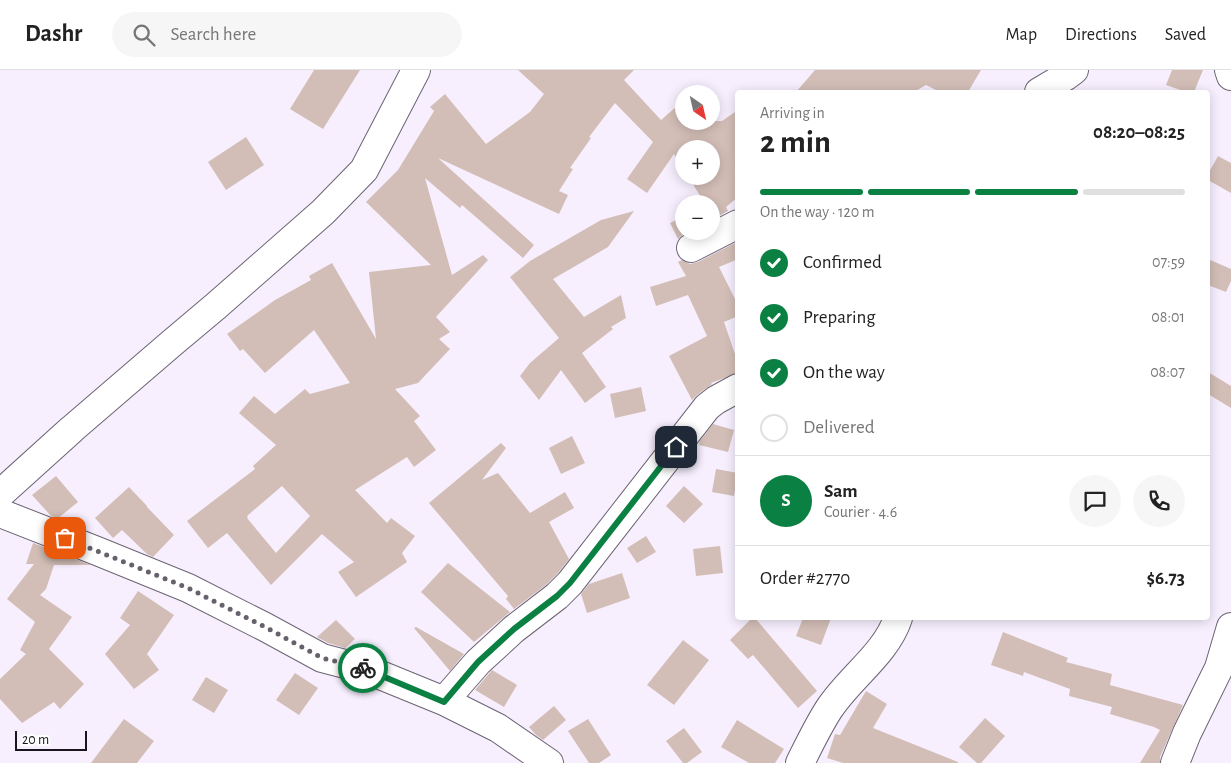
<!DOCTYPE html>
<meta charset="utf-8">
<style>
body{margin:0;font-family:"Alegreya Sans",sans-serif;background:#f6f6f6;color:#222;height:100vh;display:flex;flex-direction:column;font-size:19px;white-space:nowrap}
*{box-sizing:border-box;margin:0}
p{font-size:16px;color:#767676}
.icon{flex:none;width:28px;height:28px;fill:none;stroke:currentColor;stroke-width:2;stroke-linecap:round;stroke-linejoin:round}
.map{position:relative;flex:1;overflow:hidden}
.details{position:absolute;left:735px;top:20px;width:475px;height:530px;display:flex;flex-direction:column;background:#fff;border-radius:5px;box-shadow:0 2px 12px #0003}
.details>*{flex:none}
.needle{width:32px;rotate:146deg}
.controls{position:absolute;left:675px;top:15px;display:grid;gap:10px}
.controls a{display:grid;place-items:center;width:45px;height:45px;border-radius:50%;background:#fff;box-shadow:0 2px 12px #0003;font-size:25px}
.scale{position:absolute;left:15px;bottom:12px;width:72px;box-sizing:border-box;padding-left:5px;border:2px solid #19151c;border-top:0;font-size:14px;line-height:18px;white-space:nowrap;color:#19151c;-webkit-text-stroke:4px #fff;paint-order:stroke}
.pin{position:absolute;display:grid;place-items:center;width:42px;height:42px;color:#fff;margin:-21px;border-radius:10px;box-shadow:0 2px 8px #0006}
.courier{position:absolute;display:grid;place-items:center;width:50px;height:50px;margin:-25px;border:4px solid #0b8043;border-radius:50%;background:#fff;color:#222;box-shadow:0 1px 6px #0007}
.head em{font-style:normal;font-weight:700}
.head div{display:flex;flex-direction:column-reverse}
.head{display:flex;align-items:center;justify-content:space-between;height:85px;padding:0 25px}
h1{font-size:32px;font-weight:700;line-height:38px}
.bar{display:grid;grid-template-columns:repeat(4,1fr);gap:8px 5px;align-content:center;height:60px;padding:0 25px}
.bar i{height:6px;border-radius:4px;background:#e0e0e0}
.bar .current{background:#0b8043}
.bar p{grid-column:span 4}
.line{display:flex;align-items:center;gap:12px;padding:0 25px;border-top:1px solid #e0e0e0}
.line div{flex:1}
.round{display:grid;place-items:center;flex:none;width:52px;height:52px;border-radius:26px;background:#f6f6f6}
ol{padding:0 25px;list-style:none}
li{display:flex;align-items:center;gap:15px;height:55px}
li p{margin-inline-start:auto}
li .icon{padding:5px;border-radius:50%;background:#0b8043;color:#fff;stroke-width:4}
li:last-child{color:#767676}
li i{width:28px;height:28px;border:2px solid #e0e0e0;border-radius:50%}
header{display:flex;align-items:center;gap:30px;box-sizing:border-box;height:70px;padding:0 25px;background:#fff;border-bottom:1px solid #e0e0e0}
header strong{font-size:24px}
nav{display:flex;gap:28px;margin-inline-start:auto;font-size:18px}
.search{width:350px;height:45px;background:#f6f6f6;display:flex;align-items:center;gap:12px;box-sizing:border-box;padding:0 18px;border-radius:28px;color:#767676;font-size:19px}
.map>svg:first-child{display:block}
.building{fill:#d3beb7;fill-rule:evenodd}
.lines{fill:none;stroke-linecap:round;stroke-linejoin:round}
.minor-casing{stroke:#6c6373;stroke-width:30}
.minor{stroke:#fff;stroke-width:28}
.done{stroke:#67616b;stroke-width:5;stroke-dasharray:0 9}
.route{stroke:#0b8043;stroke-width:6}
</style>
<header>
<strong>Dashr</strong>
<div class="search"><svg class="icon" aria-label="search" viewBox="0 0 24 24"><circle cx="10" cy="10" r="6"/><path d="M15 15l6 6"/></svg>Search here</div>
<nav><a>Map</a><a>Directions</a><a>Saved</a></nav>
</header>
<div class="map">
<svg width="1231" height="693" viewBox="0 0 1231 693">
<rect width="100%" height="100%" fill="#f7effe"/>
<path class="building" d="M314 0H360L323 59 290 39Z
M518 0H634L624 10 661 50 684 30V51H722L738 40V127L726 137 728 141 711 150V134H705L688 106H711V79H684V99L674 84 647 123 627 109 653 72 615 33 589 67 591 68 570 98 573 99 559 121 568 125 559 144 438 88 534 175 523 188 462 135 460 138 425 108 452 205 483 185 488 190 436 247 450 262 439 269 450 279 418 313 395 319 420 346 414 351 436 380 414 397 407 387 355 420 387 453 391 448 415 466 402 483 407 492 356 527 338 502 354 492 322 464 271 515 227 463 208 478 187 451 255 399 253 396 276 375 239 343 254 326 275 344 305 319 310 324 350 313 314 260 265 303 243 279 240 281 227 264 275 230 311 210 309 206 332 193 376 269 369 202 431 195 366 132 398 100 434 41 430 37 445 24 486 74 530 42 544 24ZM282 416 310 446 276 483 247 448 248 447 247 446Z
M815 0H981L968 22H940L926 15 914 22H796Z
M1172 0H1203L1194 22H1186L1166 15Z
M246 67 264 95 226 120 208 92Z
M1218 86 1231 93V123L1208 110V104Z
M634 141 608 177 553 209 584 247 621 225 626 248 611 257 613 259 582 283 606 317 585 333 561 300 539 330 520 306 530 293 559 268 510 207 530 191 601 150Z
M684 146V161H689L683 164 678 169 670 153Z
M735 173 738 178V189L719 197 738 235V246L724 252 738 293V303L711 313 712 314 697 325 692 330 669 286 707 266 688 225 656 236 650 217 686 206 678 192 682 190 690 194 698 192Z
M1208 189 1231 199V211L1226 222 1208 215Z
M1208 302 1231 316V338L1208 324Z
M641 317 646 341 615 348 610 324Z
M713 354 734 360 728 382 699 375 700 371Z
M572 366 585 393 561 404 549 378Z
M501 373 506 378 482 410 498 403 530 443 565 422 574 438 549 452 569 489 558 503 547 514 514 539 506 529 508 526 429 433Z
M716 399 738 403 734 426 712 422Z
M56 406 78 432 57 449 51 446 32 425Z
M684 416 703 434 684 453 666 436Z
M129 417 147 436V437L174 465 153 487 147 484 122 460 113 468 95 448Z
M646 466 656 482 637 493 627 478Z
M33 473 91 495H54L46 519 40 525 72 547 49 579 84 614 60 639 54 632 22 653 0 629V609L26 584 20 580 35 552 7 529 34 494H26Z
M720 476 723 503 696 506 693 479Z
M448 493 510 542 474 572 421 522Z
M622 503 630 528 587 543 581 524 589 514Z
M138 521 174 545 147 584 159 600 134 619 105 584 130 555 120 548Z
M752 548H755L817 621 798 638 753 585 748 589 730 570Z
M803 548H831L821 575 796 566Z
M336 550 355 569 345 578 328 573 317 567Z
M416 557 464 584 450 601 414 558Z
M1003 562 1068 588 1066 592 1112 604 1110 615 1183 635 1160 687V693H1140L1160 660 1154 657 1110 644 1112 637 1069 626 1070 619 1024 602 1023 606 991 595Z
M683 570 709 590 674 635 647 615Z
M492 600 517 615 504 637 475 620Z
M295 603 318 618 299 645 276 630Z
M206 607 228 620 214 643 192 630Z
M866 621 887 634 873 658 958 692V693H843L827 688 835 664 840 665Z
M554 636 566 650 543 670 536 665 529 657Z
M985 648 1005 666 981 693H977L959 677Z
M124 649 154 671 137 693H91Z
M588 649 611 685 599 693H589L568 661Z
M737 650 784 679 775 693H749L721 677Z
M684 658 702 682 687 693H683L666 671Z"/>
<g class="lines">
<defs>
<path id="minor" d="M1229 0 1231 6
M1039 22 1066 6 1074 0
M691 178 738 154
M0 424 72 359 172 273 216 236 323 142 364 100 416 0
M0 443 97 481 188 518 265 557 322 588 368 600 444 631 498 658 549 693
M444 631 478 592 514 559 557 526 570 513 707 337 716 330 738 318
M800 693C809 675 818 656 829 639 850 607 886 584 898 548
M1175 693 1187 663 1219 598 1231 557"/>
</defs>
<use href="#minor" class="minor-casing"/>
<use href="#minor" class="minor"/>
</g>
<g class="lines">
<path class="done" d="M65 468 188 518 265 557 322 588 363 598"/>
<path class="route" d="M363 598 444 632 478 592 514 559 557 526 570 513 676 377"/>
</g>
</svg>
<div class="controls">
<a><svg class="needle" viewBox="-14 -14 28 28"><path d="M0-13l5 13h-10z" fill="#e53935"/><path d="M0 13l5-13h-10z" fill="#767676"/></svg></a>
<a>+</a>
<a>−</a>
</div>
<div class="scale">20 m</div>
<div class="pin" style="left:65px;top:468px;background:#ea580c"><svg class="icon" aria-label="bag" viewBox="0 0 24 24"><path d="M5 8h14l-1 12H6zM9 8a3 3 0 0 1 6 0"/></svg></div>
<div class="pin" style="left:676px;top:377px;background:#1f2937"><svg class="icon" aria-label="home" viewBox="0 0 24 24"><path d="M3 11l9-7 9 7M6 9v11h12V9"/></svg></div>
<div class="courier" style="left:363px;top:598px"><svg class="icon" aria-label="bike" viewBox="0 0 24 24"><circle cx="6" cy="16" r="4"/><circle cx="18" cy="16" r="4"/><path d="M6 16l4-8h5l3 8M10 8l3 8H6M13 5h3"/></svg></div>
<section class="details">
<div class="head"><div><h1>2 min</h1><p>Arriving in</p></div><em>08:20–08:25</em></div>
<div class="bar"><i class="current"></i><i class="current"></i><i class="current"></i><i></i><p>On the way · 120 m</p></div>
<ol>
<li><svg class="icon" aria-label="check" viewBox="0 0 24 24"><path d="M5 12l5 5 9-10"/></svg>Confirmed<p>07:59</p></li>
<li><svg class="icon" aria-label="check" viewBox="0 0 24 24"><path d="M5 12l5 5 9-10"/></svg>Preparing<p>08:01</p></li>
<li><svg class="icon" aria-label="check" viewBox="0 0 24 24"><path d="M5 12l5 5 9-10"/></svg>On the way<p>08:07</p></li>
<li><i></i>Delivered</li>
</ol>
<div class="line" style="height:90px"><b class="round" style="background:#0b8043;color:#fff">S</b><div><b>Sam</b><p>Courier · 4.6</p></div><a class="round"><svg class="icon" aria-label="chat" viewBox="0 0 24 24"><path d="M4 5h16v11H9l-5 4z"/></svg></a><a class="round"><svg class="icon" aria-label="phone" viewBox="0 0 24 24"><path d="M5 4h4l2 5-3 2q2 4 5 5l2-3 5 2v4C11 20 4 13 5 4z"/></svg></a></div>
<div class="line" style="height:65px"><div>Order #2770</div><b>$6.73</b></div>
</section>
</div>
